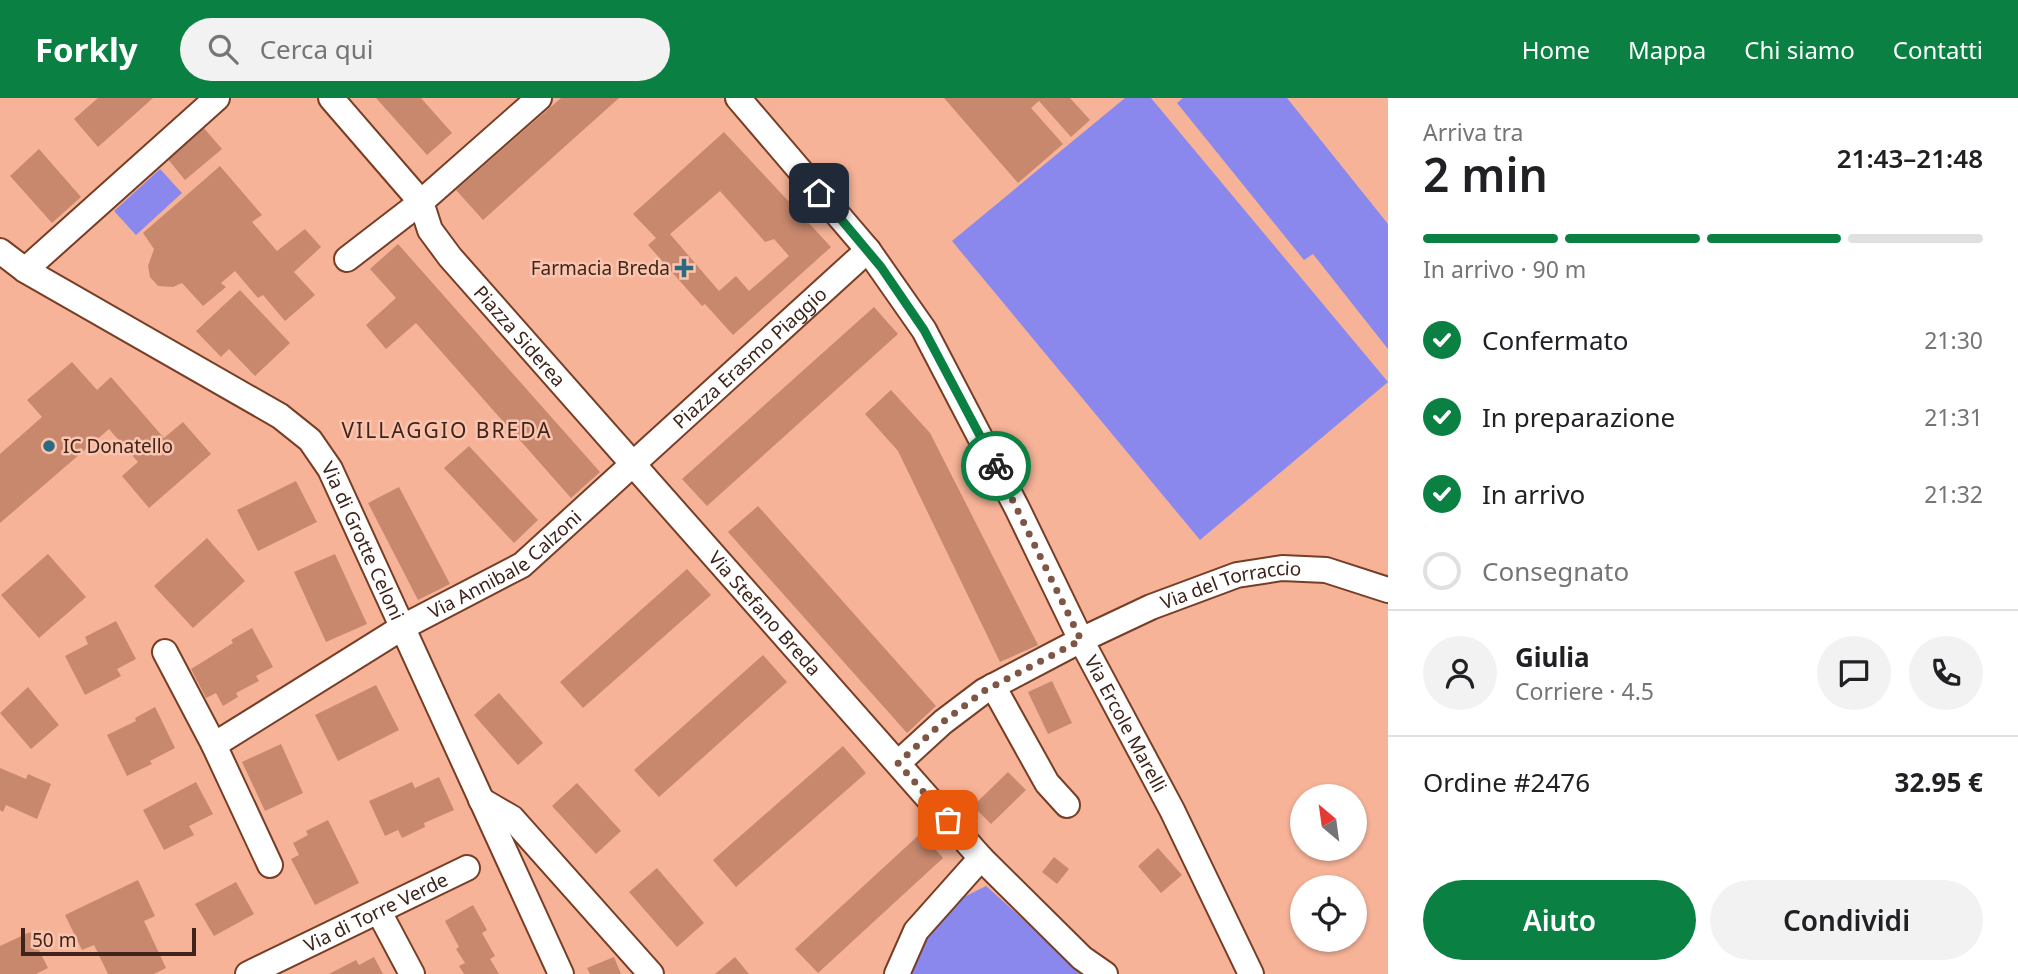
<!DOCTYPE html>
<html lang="it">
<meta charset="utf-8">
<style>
body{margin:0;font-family:"Noto Sans",sans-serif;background:#f2f2f2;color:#202124;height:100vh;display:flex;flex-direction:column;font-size:26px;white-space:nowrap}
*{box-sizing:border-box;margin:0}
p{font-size:23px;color:#757577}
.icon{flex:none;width:38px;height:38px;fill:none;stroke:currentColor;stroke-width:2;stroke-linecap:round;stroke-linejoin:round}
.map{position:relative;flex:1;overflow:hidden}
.details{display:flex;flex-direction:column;background:#fff;width:630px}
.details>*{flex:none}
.needle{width:46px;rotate:331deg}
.controls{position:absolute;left:1290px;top:686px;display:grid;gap:14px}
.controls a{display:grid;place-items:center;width:77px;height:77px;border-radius:50%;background:#fff;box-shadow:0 2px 5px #0004;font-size:35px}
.scale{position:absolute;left:21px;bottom:18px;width:175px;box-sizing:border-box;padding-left:7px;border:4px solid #3e241a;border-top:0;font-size:19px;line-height:24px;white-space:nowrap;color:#3e241a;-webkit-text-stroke:5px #fbc4ae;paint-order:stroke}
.pin{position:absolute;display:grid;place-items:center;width:60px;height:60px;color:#fff;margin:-30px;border-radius:14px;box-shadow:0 4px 10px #0006}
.courier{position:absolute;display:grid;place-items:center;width:70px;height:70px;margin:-35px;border:5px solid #0b8043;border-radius:50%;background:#fff;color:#222;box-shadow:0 2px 9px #0007}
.summary em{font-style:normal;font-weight:600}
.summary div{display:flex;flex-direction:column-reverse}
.summary{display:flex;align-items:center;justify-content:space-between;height:119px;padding:0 35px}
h1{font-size:46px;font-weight:600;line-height:52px}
.bar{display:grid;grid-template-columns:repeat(4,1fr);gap:10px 7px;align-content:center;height:84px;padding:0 35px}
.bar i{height:9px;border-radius:5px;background:#e0e0e0}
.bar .selected{background:#0b8043}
.bar p{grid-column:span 4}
.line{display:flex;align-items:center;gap:18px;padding:0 35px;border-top:2px solid #e0e0e0}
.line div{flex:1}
.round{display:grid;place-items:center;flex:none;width:74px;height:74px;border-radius:37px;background:#f2f2f2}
ol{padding:0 35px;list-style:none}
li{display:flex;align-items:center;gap:21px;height:77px}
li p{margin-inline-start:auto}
li .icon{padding:7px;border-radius:50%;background:#0b8043;color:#fff;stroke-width:4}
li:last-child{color:#757577}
li i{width:38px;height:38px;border:4px solid #e0e0e0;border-radius:50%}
.primary-button{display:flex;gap:14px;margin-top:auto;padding:14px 35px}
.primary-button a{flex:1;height:80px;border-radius:42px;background:#0b8043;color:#fff;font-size:28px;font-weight:600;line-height:80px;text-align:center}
.primary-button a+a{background:#f2f2f2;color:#202124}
header{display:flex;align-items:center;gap:42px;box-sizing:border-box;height:98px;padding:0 35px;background:#0b8043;color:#fff}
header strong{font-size:33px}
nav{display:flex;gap:38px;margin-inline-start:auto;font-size:24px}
.search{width:490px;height:63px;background:#f2f2f2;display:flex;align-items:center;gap:18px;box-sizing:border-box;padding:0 24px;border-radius:38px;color:#757577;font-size:26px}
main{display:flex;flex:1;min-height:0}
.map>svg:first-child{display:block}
.green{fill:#8a88ed}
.building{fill:#c8886e;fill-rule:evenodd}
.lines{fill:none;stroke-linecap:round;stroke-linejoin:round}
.minor-casing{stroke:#773e26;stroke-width:28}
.minor{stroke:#fff;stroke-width:24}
.done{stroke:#7e5646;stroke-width:7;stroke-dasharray:0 12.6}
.route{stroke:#0b8043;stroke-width:9}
.poi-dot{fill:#2b6b7f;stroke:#fbc4ae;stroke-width:2.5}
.labels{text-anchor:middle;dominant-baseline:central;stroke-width:5;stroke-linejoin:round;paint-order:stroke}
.poi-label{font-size:19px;fill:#3e241a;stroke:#fbc4ae;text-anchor:end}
.street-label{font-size:19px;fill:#3e241a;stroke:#fbc4ae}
.neighbourhood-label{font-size:21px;letter-spacing:2px;fill:#3e241a;stroke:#fbc4ae}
</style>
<header>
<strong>Forkly</strong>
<div class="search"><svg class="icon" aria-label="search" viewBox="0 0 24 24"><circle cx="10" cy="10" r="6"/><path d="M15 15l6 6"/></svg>Cerca qui</div>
<nav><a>Home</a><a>Mappa</a><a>Chi siamo</a><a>Contatti</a></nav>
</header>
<main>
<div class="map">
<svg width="1388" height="876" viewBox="0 0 1388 876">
<rect width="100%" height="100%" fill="#f6b398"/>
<path class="green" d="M1125 0H1151L1388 284 1200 442 952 143Z
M1183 0H1287L1388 126V251L1313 156 1304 162 1177 5Z
M160 71 182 95 136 137 114 113Z
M986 788 1085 876H910L932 830 960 801Z"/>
<path class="building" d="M98 0H153L98 49 74 21Z
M376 0H421L452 35 427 57Z
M561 0H619L483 122 456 92Z
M944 0H1070L1090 22 1071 39 1039 3 1031 10 1063 46 1018 85Z
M203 29 222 51 185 82 167 60Z
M724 34 831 149 733 237 705 206 702 208 648 147 656 140 633 116ZM720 93 765 144 774 141 789 158 749 193 736 178 719 193 670 136Z
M39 51 81 99 52 125 10 78Z
M220 68 262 117 252 124 277 153 305 131 321 149 294 174 315 197 285 223 263 197 258 200 235 173 221 185 226 189 203 208 182 185 173 189 158 188 150 179 148 168 154 151 143 135Z
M398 146 600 374 571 400 416 225 386 251 366 227 396 200 370 171Z
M240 192 290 245 255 278 229 251 221 259 196 233Z
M874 209 898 236 707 408 682 381Z
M72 264 97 292 111 279 164 340 183 324 211 356 149 410 122 378 138 364 109 331 0 425V356L42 319 27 302Z
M891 292 930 335 1038 547 1000 564 898 353 865 316Z
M469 348 538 422 514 445 444 370Z
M296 383 317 424 258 453 237 412Z
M399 389 450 486 418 502 368 405Z
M758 408 936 608 907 635 728 434Z
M207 440 245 483 193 530 154 488Z
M48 456 86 499 39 540 1 497Z
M335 456 367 526 326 544 294 474Z
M687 471 711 497 583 610 560 584Z
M116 523 136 561 117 571 121 578 85 597 65 558 88 546 85 539Z
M252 530 273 569 256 578 259 583 236 595 238 599 223 608 216 595 206 600 191 571 233 545 231 542Z
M763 557 787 584 659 699 634 672Z
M1052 583 1072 625 1048 636 1028 594Z
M376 587 399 632 338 663 315 617Z
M28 589 59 627 31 651 0 615Z
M499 595 543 645 518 667 474 617Z
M155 609 175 650 150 663 152 666 127 678 107 637 136 623 135 620Z
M281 646 303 695 265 713 242 664Z
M843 648 866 675 736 789 713 762Z
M0 670 26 681 28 676 51 686 37 721 6 707 3 714 0 712Z
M1008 674 1026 692 991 726 973 708Z
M439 679 454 712 424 725 425 729 402 740 398 732 385 738 369 703 412 684 415 690Z
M196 684 213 716 189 728 194 737 164 752 143 712Z
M577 685 621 733 596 756 552 708Z
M328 722 359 785 315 807 291 761 299 757 293 745 308 737 306 733Z
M921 735 943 760 818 875 795 851Z
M1158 750 1182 777 1161 795 1138 768Z
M1054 759 1069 771 1057 786 1042 774Z
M657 770 704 825 677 849 629 794Z
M138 782 155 818 144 823 166 870 154 876H108L94 847 82 852 65 817Z
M236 784 254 816 214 838 195 806Z
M473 807 487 832 482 835 495 858 490 861 499 876H464L459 868 465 865 456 851 459 849 445 823Z
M30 834 48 870 36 876H0V848Z
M374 859 383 876H329L356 862 359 867Z
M614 859 621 876H590L587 870Z
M735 859 749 876H715Z"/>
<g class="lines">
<defs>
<g id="minor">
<path id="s1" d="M331 0 421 104 430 132 450 159 981 760 1082 860 1105 876"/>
<path id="s2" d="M738 0 868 152 924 232 1017 410 1081 542 1172 712 1251 876"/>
<path id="s3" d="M0 153 25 172 280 318 310 342 330 371 561 876"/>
<path d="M347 161 421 104 539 0"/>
<path d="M25 172 217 0"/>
<path id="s4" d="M165 554 214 647 403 529 522 467 868 152"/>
<path d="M993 588 1047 685 1067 707"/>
<path d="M214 647 270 767"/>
<path id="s5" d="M898 665 943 624 984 593 1081 542 1151 509 1237 477 1282 470 1326 472 1388 492"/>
<path d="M481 702 512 720 651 876"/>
<path d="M379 814 412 876"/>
<path id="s6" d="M248 876 467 770"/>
<path d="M897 876 916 833 981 760"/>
</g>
</defs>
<use href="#minor" class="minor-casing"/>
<use href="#minor" class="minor"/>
</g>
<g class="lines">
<path class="done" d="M948 722 898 665 943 624 984 593 1081 542 996 368"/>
<path class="route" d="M819 95 881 169 924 232 996 368"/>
</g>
<g class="poi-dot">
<path d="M680.5 159.5h7v7h7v7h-7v7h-7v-7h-7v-7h7z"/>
<circle cx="49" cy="348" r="7"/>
</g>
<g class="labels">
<g class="poi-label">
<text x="670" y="170">Farmacia Breda</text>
<text x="63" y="348" text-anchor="start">IC Donatello</text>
</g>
<g class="street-label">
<text stroke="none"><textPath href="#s1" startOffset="306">Piazza Siderea</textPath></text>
<text stroke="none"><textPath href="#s4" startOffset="770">Piazza Erasmo Piaggio</textPath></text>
<text stroke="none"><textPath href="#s3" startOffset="478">Via di Grotte Celoni</textPath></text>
<text stroke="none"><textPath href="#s4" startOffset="448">Via Annibale Calzoni</textPath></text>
<text stroke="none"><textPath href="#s5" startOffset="383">Via del Torraccio</textPath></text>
<text stroke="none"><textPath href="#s1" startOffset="676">Via Stefano Breda</textPath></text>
<text stroke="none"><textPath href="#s2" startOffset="740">Via Ercole Marelli</textPath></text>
<text stroke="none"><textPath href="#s6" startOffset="142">Via di Torre Verde</textPath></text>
</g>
<g class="neighbourhood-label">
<text x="447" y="332">VILLAGGIO BREDA</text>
</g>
</g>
</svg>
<div class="controls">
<a><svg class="needle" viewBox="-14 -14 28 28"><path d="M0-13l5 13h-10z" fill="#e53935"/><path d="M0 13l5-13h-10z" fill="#757577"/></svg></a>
<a><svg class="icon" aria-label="locate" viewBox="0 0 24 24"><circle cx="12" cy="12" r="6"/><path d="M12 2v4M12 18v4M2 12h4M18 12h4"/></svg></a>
</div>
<div class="scale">50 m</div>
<div class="pin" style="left:948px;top:722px;background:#ea580c"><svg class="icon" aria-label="bag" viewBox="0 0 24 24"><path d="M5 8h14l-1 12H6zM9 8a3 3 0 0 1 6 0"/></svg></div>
<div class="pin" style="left:819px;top:95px;background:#1f2937"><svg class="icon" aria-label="home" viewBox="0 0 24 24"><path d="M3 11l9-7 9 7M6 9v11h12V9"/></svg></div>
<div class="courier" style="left:996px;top:368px"><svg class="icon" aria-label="bike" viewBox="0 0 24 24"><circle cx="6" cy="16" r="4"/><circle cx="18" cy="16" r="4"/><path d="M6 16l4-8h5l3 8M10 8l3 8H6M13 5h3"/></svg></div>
</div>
<section class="details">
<div class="summary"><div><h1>2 min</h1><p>Arriva tra</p></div><em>21:43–21:48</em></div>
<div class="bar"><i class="selected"></i><i class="selected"></i><i class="selected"></i><i></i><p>In arrivo · 90 m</p></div>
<ol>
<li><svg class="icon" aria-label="check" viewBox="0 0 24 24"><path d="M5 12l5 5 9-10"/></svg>Confermato<p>21:30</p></li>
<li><svg class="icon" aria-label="check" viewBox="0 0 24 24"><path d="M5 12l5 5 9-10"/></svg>In preparazione<p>21:31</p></li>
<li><svg class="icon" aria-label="check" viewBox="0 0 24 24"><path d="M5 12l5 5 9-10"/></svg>In arrivo<p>21:32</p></li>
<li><i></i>Consegnato</li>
</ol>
<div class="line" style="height:126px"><a class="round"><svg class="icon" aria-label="person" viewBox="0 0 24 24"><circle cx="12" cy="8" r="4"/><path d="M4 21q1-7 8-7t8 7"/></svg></a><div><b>Giulia</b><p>Corriere · 4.5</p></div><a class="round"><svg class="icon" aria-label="chat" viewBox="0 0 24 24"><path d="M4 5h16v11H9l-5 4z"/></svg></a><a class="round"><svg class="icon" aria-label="phone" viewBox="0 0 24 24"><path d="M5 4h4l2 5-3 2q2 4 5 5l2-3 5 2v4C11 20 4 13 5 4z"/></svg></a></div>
<div class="line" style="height:91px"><div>Ordine #2476</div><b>32.95 €</b></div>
<div class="primary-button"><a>Aiuto</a><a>Condividi</a></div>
</section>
</main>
